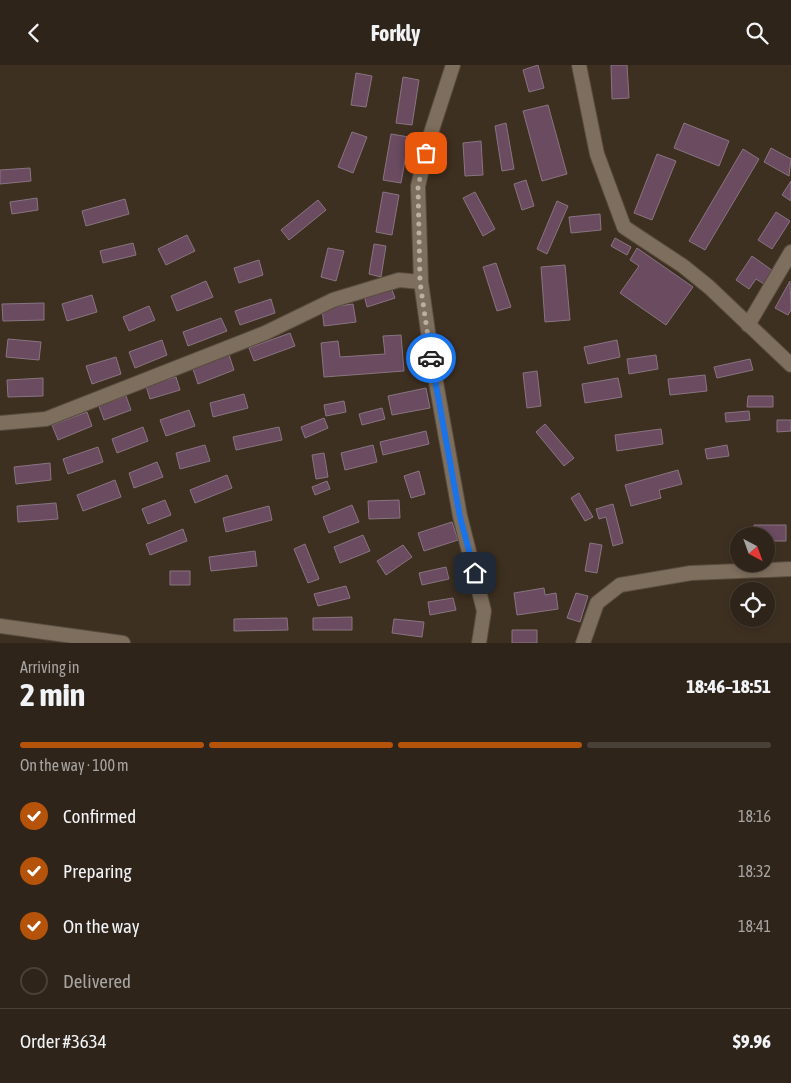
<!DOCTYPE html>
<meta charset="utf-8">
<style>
body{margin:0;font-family:"Asap Condensed",sans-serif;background:#362c22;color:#f1f3f6;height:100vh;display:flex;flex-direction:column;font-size:19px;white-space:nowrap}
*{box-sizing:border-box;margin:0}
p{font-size:16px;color:#a7a4a2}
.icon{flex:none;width:28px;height:28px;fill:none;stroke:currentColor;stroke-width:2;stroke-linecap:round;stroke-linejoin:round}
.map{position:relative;height:578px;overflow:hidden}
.side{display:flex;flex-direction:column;background:#2e2419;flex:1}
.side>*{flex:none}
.needle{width:32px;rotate:139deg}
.fabs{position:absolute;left:730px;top:462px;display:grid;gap:10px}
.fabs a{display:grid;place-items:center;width:45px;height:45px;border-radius:50%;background:#2e2419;box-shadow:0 2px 8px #0003,0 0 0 1px #494138;font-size:25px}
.pin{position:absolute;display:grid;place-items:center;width:42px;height:42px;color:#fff;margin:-21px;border-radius:10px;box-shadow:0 2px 8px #0006}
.courier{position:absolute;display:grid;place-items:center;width:50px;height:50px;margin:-25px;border:4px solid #1a73e8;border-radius:50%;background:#fff;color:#222;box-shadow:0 1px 6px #0007}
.summary em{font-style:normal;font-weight:700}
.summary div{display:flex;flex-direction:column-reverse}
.summary{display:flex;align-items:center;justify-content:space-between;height:85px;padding:0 20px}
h1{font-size:32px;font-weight:700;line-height:38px}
.bar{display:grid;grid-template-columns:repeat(4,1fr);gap:8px 5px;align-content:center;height:60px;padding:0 20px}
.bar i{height:6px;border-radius:4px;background:#494138}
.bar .current{background:#b45309}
.bar p{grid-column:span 4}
.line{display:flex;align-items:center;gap:12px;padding:0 20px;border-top:1px solid #494138}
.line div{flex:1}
ol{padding:0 20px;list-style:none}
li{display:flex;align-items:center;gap:15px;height:55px}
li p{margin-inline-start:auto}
li .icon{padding:5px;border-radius:50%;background:#b45309;color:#fff;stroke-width:4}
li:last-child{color:#a7a4a2}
li i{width:28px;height:28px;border:2px solid #494138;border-radius:50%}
header{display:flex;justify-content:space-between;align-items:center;height:65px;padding:0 20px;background:#2e2419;font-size:22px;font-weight:700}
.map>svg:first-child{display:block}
.building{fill:#6a4b60;stroke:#897481}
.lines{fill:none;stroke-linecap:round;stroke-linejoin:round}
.street-casing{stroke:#584d3f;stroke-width:16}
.street{stroke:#7e6e5d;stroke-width:14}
.done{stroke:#baafa3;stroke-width:5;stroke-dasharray:0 9}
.route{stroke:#1a73e8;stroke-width:6}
</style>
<header><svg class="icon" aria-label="back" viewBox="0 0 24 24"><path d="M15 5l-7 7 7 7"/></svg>Forkly<svg class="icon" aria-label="search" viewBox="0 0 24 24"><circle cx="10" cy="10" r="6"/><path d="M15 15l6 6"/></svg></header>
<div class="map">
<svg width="791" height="578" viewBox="0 0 791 578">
<rect width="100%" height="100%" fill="#3e3021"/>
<path class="building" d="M538 0 544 23 529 27 523 5Z
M611 0H627L629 33 612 34Z
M356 8 372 11 366 42 351 40Z
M403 12 419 15 412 60 396 58Z
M548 40 567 109 542 116 523 46Z
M506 58 514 104 502 106 495 61Z
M684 58 729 76 719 101 674 83Z
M352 67 367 72 353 108 338 102Z
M391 69 409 72 401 118 383 115Z
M481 76 483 110 465 111 463 78Z
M771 83 791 94 789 111 764 97Z
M743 84 759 94 705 185 689 176Z
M657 89 676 96 652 155 634 148Z
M30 103 31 116 0 119V105Z
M526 115 534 141 522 145 514 119Z
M791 116V136L782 130Z
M383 127 399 130 392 170 376 167Z
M475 127 495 164 483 171 463 133Z
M37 133 38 145 12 149 10 137Z
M125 134 129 149 86 161 82 146Z
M318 135 326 145 289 175 281 165Z
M557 136 568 141 547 189 537 184Z
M776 147 790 156 772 184 758 175Z
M600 149 601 165 571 168 569 152Z
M187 170 195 186 166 200 158 184Z
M615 173 631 182 627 190 611 181Z
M133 178 136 190 103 198 100 186Z
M374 179 386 181 381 212 369 209Z
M328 183 344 186 336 216 321 212Z
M637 183 693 222 666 260 620 228 639 201 630 195Z
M752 191 773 206 764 219 756 214 749 224 736 215Z
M259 195 263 210 239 218 234 203Z
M496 198 511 242 497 246 483 202Z
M565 200 570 255 545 257 541 202Z
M206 216 213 232 177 246 171 231Z
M790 216 791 245 788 250 775 243Z
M391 222 395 233 367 242 364 230Z
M92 230 97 247 67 256 62 239Z
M271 234 275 248 240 260 235 246Z
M44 238V255L3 256 2 239Z
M353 239 356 257 324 261 322 243Z
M149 241 155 255 129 266 123 252Z
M221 253 227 266 188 281 183 267Z
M290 268 295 281 254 296 249 283Z
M401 270 404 306 324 312 321 278 338 276 340 292 385 289 383 271Z
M8 274 41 277 39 295 6 292Z
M162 275 167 290 135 303 129 287Z
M617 275 620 292 588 299 584 282Z
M229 290 234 305 198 319 193 304Z
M656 290 658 304 629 309 627 294Z
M116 292 121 309 92 319 86 301Z
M750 294 753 305 717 313 714 302Z
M537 306 541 341 527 343 523 308Z
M705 310 707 326 670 330 668 314Z
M176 312 180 325 150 334 146 321Z
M43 313V331L8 332 7 315Z
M618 313 622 332 585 338 582 319Z
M426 323 430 343 392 350 388 331Z
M244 329 248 343 213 352 210 338Z
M126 331 131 345 104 355 99 341Z
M748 331H773V342H747Z
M344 336 346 347 326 351 324 340Z
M382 343 385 354 362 360 359 349Z
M189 345 195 361 166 371 160 355Z
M749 346 750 355 726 357 725 348Z
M87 347 92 361 58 375 52 360Z
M324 353 328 363 305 373 301 362Z
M777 355H791V366L777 367Z
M545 359 574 393 564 401 536 367Z
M143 362 148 376 117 388 112 374Z
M279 362 282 375 236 385 233 372Z
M661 364 663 379 617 386 615 370Z
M426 366 429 379 383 390 380 377Z
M205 380 210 396 180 404 176 388Z
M373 380 377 397 345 405 341 388Z
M727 380 729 391 707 394 705 384Z
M98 382 103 397 68 409 63 394Z
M324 388 328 412 316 414 312 390Z
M157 397 163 412 134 423 129 408Z
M50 398 51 415 16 419 14 402Z
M678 405 682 419 659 425 661 433 631 441 625 420Z
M419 406 425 429 411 433 404 411Z
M227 410 232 423 195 438 190 425Z
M115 415 121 432 83 446 77 430Z
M327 416 330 424 315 430 312 422Z
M579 428 593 452 585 456 571 433Z
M165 435 171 450 148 459 142 444Z
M399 435 400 453 369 454 368 436Z
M56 438 58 454 18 457 17 441Z
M613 439 623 478 613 481 606 452 599 454 596 444Z
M352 440 359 457 329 468 323 452Z
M269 441 272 455 226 467 223 453Z
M452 457 458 475 424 486 418 468Z
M754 460H786V476H766V471H754Z
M183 464 187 476 150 490 146 479Z
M363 470 370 486 340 498 334 482Z
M590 478 602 480 597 508 585 506Z
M305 479 319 514 308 518 294 484Z
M403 480 412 492 386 510 377 496Z
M255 486 257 501 211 506 209 492Z
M446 502 449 514 422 520 419 508Z
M170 506H190V520H170Z
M346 521 350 533 318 541 314 529Z
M544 523 545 530 556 528 558 544 517 550 514 528Z
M576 528 588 531 580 557 567 553Z
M453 533 456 545 430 550 428 537Z
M352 552V565H313V553Z
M287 553 288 565 234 566V554Z
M394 554 424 557 422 572 392 568Z
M512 565H537V578H512Z"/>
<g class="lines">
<defs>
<path id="street" d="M453 0 430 71 418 121 421 217 432 295 460 451 484 546 479 578
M579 0 597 89 624 162 683 201 709 222 791 300
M748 260 791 187
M0 358 46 354 265 268 333 235 399 215 421 217
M0 561 123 578
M583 578 597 538 620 520 691 508 791 504"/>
</defs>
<use href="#street" class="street-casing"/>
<use href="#street" class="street"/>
</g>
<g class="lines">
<path class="done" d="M426 88 418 121 420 217 431 293"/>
<path class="route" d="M431 293 460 452 475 508"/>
</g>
</svg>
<div class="fabs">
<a><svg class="needle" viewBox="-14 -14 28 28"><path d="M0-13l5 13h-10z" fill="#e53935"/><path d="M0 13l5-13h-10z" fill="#a7a4a2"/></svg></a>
<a><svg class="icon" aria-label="locate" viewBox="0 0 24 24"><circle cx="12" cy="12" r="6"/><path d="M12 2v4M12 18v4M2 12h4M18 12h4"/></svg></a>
</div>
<div class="pin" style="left:426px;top:88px;background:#ea580c"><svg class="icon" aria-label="bag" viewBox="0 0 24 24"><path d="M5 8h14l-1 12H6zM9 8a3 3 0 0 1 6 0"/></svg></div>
<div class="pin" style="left:475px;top:508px;background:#1f2937"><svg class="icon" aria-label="home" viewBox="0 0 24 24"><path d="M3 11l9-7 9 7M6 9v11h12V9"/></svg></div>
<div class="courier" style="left:431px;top:293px"><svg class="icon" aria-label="car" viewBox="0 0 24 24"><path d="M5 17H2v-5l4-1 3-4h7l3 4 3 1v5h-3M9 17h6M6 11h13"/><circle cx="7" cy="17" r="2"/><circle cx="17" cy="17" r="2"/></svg></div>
</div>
<section class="side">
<div class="summary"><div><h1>2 min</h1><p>Arriving in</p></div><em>18:46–18:51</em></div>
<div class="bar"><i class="current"></i><i class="current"></i><i class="current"></i><i></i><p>On the way · 100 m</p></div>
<ol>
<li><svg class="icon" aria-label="check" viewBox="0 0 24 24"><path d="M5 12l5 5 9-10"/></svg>Confirmed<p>18:16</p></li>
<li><svg class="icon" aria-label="check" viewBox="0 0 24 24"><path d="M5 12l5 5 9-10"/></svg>Preparing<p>18:32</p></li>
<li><svg class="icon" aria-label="check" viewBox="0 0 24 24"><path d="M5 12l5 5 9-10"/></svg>On the way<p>18:41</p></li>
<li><i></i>Delivered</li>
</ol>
<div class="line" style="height:65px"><div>Order #3634</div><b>$9.96</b></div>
</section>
